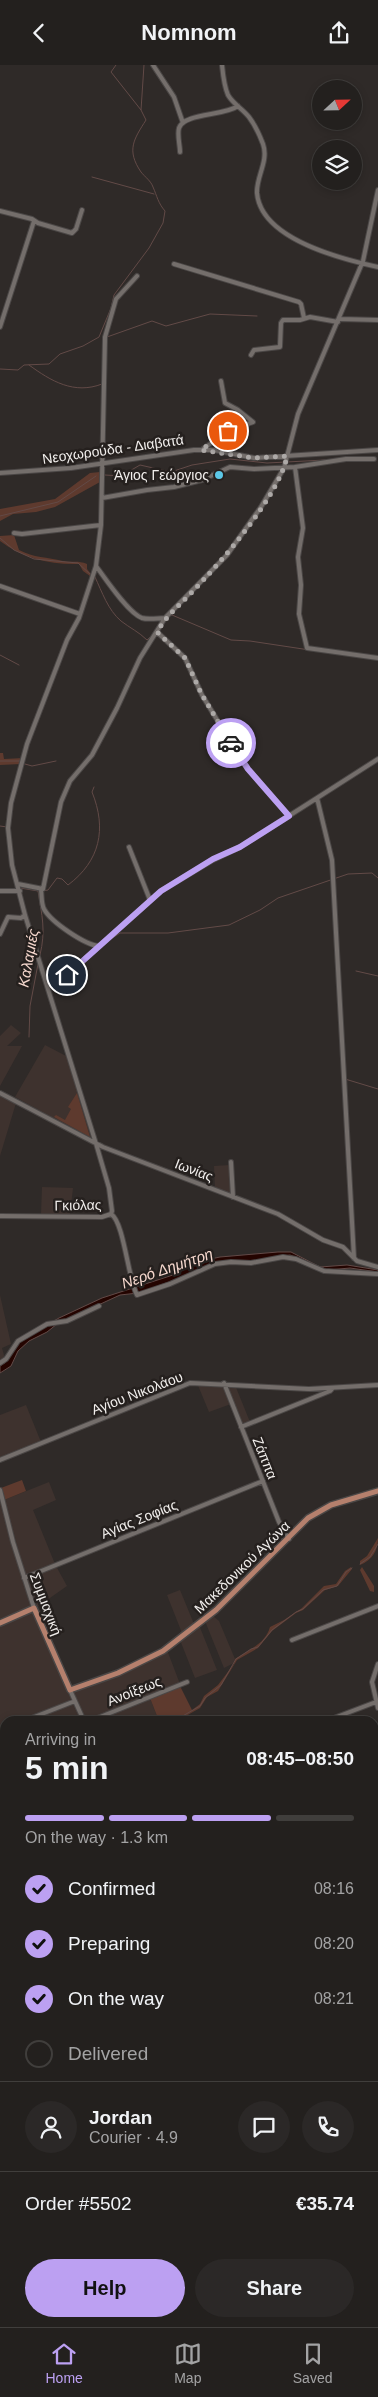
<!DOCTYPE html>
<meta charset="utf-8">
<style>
body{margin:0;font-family:Arial,sans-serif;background:#2b2827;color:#f1f3f6;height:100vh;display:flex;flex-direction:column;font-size:19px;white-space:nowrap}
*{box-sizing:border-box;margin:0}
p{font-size:16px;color:#a3a3a4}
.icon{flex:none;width:28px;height:28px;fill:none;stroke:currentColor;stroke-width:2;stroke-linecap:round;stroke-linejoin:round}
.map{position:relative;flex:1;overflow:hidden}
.details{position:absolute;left:0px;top:1651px;width:379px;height:611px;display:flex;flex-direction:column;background:#23201e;border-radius:15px 15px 0 0;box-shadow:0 2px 8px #0003,0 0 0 1px #403e3c}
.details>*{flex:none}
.needle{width:32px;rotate:68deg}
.fabs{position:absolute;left:312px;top:15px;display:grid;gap:10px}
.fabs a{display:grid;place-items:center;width:50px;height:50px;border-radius:50%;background:#23201e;box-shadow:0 2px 8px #0003,0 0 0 1px #403e3c;font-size:25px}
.pin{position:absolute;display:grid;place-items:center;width:42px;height:42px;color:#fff;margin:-21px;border:2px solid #fff;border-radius:50%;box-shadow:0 1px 5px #0007}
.courier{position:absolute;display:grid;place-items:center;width:50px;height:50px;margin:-25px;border:4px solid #bca0f2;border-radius:50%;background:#fff;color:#222;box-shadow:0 1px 6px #0007}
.head em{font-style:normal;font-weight:700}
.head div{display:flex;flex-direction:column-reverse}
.head{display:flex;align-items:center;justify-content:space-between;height:85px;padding:0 25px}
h1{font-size:32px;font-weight:700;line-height:38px}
.bar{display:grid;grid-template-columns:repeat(4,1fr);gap:8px 5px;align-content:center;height:60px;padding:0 25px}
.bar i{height:6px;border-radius:4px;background:#403e3c}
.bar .current{background:#bca0f2}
.bar p{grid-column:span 4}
.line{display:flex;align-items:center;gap:12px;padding:0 25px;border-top:1px solid #403e3c}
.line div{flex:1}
.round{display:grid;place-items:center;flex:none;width:52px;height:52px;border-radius:26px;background:#2b2827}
ol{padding:0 25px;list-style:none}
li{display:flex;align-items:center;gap:15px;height:55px}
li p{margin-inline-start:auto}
li .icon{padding:5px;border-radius:50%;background:#bca0f2;color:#111;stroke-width:4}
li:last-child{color:#a3a3a4}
li i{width:28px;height:28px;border:2px solid #403e3c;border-radius:50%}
.cta{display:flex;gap:10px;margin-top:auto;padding:10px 25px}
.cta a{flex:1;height:58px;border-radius:30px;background:#bca0f2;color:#111;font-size:20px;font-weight:700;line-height:58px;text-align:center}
.cta a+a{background:#2b2827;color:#f1f3f6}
header{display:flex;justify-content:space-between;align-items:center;height:65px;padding:0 25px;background:#23201e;font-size:22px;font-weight:700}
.dock{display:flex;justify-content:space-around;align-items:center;height:70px;border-top:1px solid #403e3c;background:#23201e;font-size:14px;color:#a3a3a4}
.dock a{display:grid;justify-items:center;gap:2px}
.dock .current{color:#bca0f2}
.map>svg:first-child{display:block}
.built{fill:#3e322e}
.green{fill:#5e3a2e}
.water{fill:#240400;stroke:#624a47}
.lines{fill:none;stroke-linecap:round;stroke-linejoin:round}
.stream{stroke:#624a47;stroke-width:1}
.minor-casing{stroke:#4b4746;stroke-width:6}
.major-casing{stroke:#4b4746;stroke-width:8}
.highway-casing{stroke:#4b4746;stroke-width:9}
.minor{stroke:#746e6b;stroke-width:4}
.major{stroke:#b5806d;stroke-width:5}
.highway{stroke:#e08c6e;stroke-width:6}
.done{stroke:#ada9a7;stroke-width:5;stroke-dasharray:0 9}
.route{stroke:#bca0f2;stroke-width:6}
.poi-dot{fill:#5cc7e7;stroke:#25201e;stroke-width:2}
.labels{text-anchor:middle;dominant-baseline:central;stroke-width:5;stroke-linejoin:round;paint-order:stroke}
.street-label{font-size:14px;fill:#f1eeec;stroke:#25201e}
.poi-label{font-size:14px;fill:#f1eeec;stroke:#25201e;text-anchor:end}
.water-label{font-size:15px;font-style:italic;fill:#f5d7cd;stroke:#25201e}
</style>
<header><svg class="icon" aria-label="back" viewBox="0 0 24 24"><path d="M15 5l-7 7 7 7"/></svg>Nomnom<svg class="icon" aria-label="share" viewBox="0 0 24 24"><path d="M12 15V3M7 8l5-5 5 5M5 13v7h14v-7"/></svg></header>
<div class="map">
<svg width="378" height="2262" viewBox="0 0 378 2262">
<rect width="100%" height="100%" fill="#2f2a28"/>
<path class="built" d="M11 960 21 968 7 981H22L0 1021V971Z
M45 980 68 992 92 1074 15 1032Z
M0 1030 16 1038 0 1091Z
M230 1100 232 1130 215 1124 214 1101Z
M42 1122 73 1123 70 1149H41Z
M0 1230 11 1279 2 1283 5 1294 0 1298Z
M197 1318 223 1320 231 1339 209 1347Z
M225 1319 235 1320 250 1357 241 1361Z
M26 1340 41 1377 0 1394V1350Z
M49 1417 56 1435 33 1445 55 1499 26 1511 4 1435Z
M0 1429 12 1482 43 1567 82 1656H5V2207L0 2213Z
M56 1501 67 1521 37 1542 27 1513Z
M180 1525 194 1559 182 1568 167 1530Z
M212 1550 219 1556 235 1594 234 1598 224 1603 205 1556Z
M199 1560 217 1605 195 1613 180 1575Z
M167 1585 180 1619 86 1656 72 1626Z
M150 1633 159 1656H95Z
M378 2075V2101L376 2098 374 2099V2077Z
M378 2200V2262H0V2220L5 2214V2258H374V2203Z"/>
<path class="green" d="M100 407V417L55 442 36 447 13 449 0 456V444L55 434 90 408Z
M14 470 19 485C34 493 47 492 63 496 72 498 78 495 87 499V504L91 509 90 511 83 506 79 499C51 500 22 493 0 476V471Z
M0 688H3L4 694 24 693 21 699 0 700Z
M77 1028 90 1072 54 1052 56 1050 65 1055 71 1044 68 1042Z
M22 1415 26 1426 4 1435 1 1423Z
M378 1473C378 1486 372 1495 360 1500V1496L367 1491Z
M351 1502 352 1504 338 1521 325 1525 303 1545 296 1548 272 1566 258 1583 237 1595 218 1626 207 1632 200 1643 177 1656H159L150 1633 180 1621 192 1645 200 1639 204 1631 218 1620 234 1599 235 1594C250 1584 265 1579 270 1562L284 1555 302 1543 324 1521 336 1519 345 1506Z
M362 1502 374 1521V1527L370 1526 360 1505Z
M0 2090 5 2105V2127L0 2114Z
M378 2218V2251L374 2254V2224Z
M343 2258H370L371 2262H339Z"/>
<path class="water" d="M278 1187H291L320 1202 347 1200 378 1205V1207L350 1203 328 1205 290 1190 245 1198 228 1196 138 1228 120 1230 57 1259 47 1267 29 1276 18 1286 11 1301 0 1308V1301L6 1297 17 1279 29 1270 59 1253 102 1233 176 1209 197 1197 220 1192Z"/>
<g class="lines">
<path class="stream" d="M116 0 111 7 141 45 144 0
M92 112 154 129
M107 272 152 256 166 261 210 249 257 251
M29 300C51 316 74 330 102 319
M0 304 18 305 24 300 49 299 60 289 83 281 99 272 111 243 114 230 149 183 163 158 165 146C158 138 157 131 153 122 151 116 145 112 141 107 126 85 134 74 146 55L141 45
M105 410 121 411 140 400 171 407 192 400 230 394 267 398 325 395
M0 451 58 437 96 411
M0 473 14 485 34 494 78 498 91 510
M95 512C102 527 108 545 121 556 130 563 139 567 147 575L152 570
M169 551 172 550 231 575 250 576 336 589
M0 590 19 600
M0 696H21
M25 699 32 701 56 696
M0 761 7 762
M20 823 38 826C42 851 46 865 40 890
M42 826 48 825 57 813 62 814 68 820C100 796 107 764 92 727L94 722
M111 874 120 868H168L229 860 260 845 278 833 348 809 372 808 378 813
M356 906 378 911
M29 972 30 941 38 899
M345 1014 378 1024
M360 1499 370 1492 378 1479
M174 1656 200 1641 205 1633 221 1620 236 1594 251 1584 258 1582 272 1565 296 1547 303 1544 323 1525 337 1521 346 1507 352 1503
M374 1748 378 1747
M374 1807 378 1810
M0 2212 5 2207
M374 2227 378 2225
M358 2258 359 2262"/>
<defs>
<path id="minor" d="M153 0 174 32 183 58
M222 0C223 10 224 21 228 30 233 39 243 44 249 52 255 60 260 71 263 79 269 96 256 112 257 128 261 174 341 194 378 202
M180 87C180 80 177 70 179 63 184 48 224 51 238 41
M0 146 32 154 38 158 72 168 76 164 82 145
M174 199 299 237 301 239 304 253
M340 254 378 255
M0 262 34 156
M251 290 254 285 280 282 281 258 283 255H300L310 252 338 257
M203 384 228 366 253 357 238 345 225 338 221 316
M295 402 346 394H374
M0 408 71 403 194 385H214L254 393 378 385
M102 433 147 425 174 422 202 415 230 402 254 404 295 402 303 463 298 492 301 520 299 549 307 583 378 593
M14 468 22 469 101 460
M96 501C105 513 128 548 142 553 149 555 158 553 165 553
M0 521 80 549
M157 567 185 593 202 630 236 686 248 704 289 751
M129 782 150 835
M18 819 43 824 61 737 70 716 92 690 117 643 140 593 165 553 227 490 261 442 284 403 298 349 363 196 378 125
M41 825C42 831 41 838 44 844 51 857 85 880 99 881
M0 826H20
M0 869 8 852 21 853 25 850
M67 910 161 826 213 795 240 782 317 733
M0 1028 103 1082 278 1149 323 1175 343 1182 357 1196 378 1202
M231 1097 233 1132
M111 1149C124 1157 128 1214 137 1230L170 1219 215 1199 231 1197 251 1198 283 1192 296 1194 324 1206 378 1209
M0 1151 102 1152 111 1149 112 1146 109 1123 97 1082 25 850 12 800 8 763 11 738 27 679 67 575 79 553 96 501 101 460 105 272 116 234 137 211
M354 1193 332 795 317 733 378 694
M0 1298 6 1294 18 1276 47 1259 67 1256 99 1241
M224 1318 279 1457 289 1474
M241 1362 330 1326 333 1323
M0 1395 190 1318 309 1324 378 1320
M0 1425 13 1477 34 1543
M24 1513 263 1416
M292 1575 378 1541
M378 1599 372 1617 378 1643
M70 1625 84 1656
M24 1656 75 1636
M90 1656 187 1617
M326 1656 376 1637
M374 1664 378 1662
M0 1666 5 1664
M374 1720 378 1717
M0 1760 5 1758
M374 1790H375
M374 1885 378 1883
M0 1887 5 1885
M374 1920 375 1911 378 1909
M374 1932 378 1943
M374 1950 378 1948
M0 1972 5 1968
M0 2035 5 2049
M374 2076 378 2074
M0 2087 5 2102
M374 2201 378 2199
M0 2216 5 2210
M17 2258 20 2262
M62 2258 64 2262
M211 2258 213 2262
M8 2261V2262
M86 2262 94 2258"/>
<path id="major" d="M0 1558 34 1543 70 1625 118 1608 163 1586 216 1545 308 1453 331 1440 378 1426
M374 2160 378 2152
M256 2262 263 2258"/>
<path id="highway" d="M0 2056 5 2069
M0 2070 5 2083
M68 2258 70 2262
M75 2258 76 2262"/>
</defs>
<use href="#minor" class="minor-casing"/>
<use href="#major" class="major-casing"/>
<use href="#highway" class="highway-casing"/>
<use href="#minor" class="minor"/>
<use href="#major" class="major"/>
<use href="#highway" class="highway"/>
</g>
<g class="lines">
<path class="done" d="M228 366 201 385 254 393 287 391C280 430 221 497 193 526 180 540 166 551 157 567L185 593 202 630 231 678"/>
<path class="route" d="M67 910 161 826 213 794 240 782 289 751 248 704 231 678"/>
</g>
<circle class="poi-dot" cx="219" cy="410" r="5"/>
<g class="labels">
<g class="street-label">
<text transform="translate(113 384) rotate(-8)">Νεοχωρούδα - Διαβατά</text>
<text transform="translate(194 1105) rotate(21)">Ιωνίας</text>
<text transform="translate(78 1140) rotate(-1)">Γκιόλας</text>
<text transform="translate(137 1328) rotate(-21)">Αγίου Νικολάου</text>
<text transform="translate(265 1393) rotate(68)">Ζάππα</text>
<text transform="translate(139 1454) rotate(-22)">Αγίας Σοφίας</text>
<text transform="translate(242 1502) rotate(-44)">Μακεδονικού Αγώνα</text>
<text transform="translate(46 1539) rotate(69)">Συμμαχική</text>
<text transform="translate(134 1626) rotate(-22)">Ανοίξεως</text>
</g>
<g class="poi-label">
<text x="209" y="410">Άγιος Γεώργιος</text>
</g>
<g class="water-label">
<text transform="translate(28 893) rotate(-80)">Καλαμιές</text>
<text transform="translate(167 1203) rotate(-19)">Νερό Δημήτρη</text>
</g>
</g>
</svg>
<div class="fabs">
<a><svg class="needle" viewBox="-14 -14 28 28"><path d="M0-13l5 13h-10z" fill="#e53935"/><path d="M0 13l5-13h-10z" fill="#a3a3a4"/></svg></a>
<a><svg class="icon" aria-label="layers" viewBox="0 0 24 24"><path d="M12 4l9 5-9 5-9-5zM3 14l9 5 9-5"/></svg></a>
</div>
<div class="pin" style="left:228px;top:366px;background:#ea580c"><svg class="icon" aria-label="bag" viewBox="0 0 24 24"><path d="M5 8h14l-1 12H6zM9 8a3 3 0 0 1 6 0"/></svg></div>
<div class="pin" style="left:67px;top:910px;background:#1f2937"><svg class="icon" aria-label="home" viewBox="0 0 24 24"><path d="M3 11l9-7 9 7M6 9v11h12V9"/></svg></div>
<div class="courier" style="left:231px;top:678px"><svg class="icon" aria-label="car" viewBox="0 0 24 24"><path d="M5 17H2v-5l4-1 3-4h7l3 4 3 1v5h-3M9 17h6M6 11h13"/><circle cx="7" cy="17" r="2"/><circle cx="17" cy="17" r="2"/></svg></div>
<section class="details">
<div class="head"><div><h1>5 min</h1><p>Arriving in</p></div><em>08:45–08:50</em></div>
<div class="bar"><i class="current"></i><i class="current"></i><i class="current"></i><i></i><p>On the way · 1.3 km</p></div>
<ol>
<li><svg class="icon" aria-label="check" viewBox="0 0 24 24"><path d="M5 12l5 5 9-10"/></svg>Confirmed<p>08:16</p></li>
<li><svg class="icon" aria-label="check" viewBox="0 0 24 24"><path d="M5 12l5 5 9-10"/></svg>Preparing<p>08:20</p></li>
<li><svg class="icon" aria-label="check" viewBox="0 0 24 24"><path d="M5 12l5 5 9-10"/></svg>On the way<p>08:21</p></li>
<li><i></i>Delivered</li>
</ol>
<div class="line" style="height:90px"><a class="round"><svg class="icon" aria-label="person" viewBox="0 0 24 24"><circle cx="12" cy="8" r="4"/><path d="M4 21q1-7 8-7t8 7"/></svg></a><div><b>Jordan</b><p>Courier · 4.9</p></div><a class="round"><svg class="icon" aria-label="chat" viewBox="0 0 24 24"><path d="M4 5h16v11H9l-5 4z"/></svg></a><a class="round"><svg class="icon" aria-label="phone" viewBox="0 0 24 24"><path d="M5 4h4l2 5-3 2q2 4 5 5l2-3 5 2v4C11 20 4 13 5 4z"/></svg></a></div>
<div class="line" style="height:65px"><div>Order #5502</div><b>€35.74</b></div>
<div class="cta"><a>Help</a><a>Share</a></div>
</section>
</div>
<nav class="dock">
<a class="current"><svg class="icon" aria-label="home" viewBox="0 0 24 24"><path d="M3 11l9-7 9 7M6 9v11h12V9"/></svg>Home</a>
<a><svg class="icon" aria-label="map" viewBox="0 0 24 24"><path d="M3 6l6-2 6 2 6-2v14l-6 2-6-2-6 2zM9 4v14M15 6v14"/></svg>Map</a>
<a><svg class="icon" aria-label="saved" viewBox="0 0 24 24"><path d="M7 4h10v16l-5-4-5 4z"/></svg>Saved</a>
</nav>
